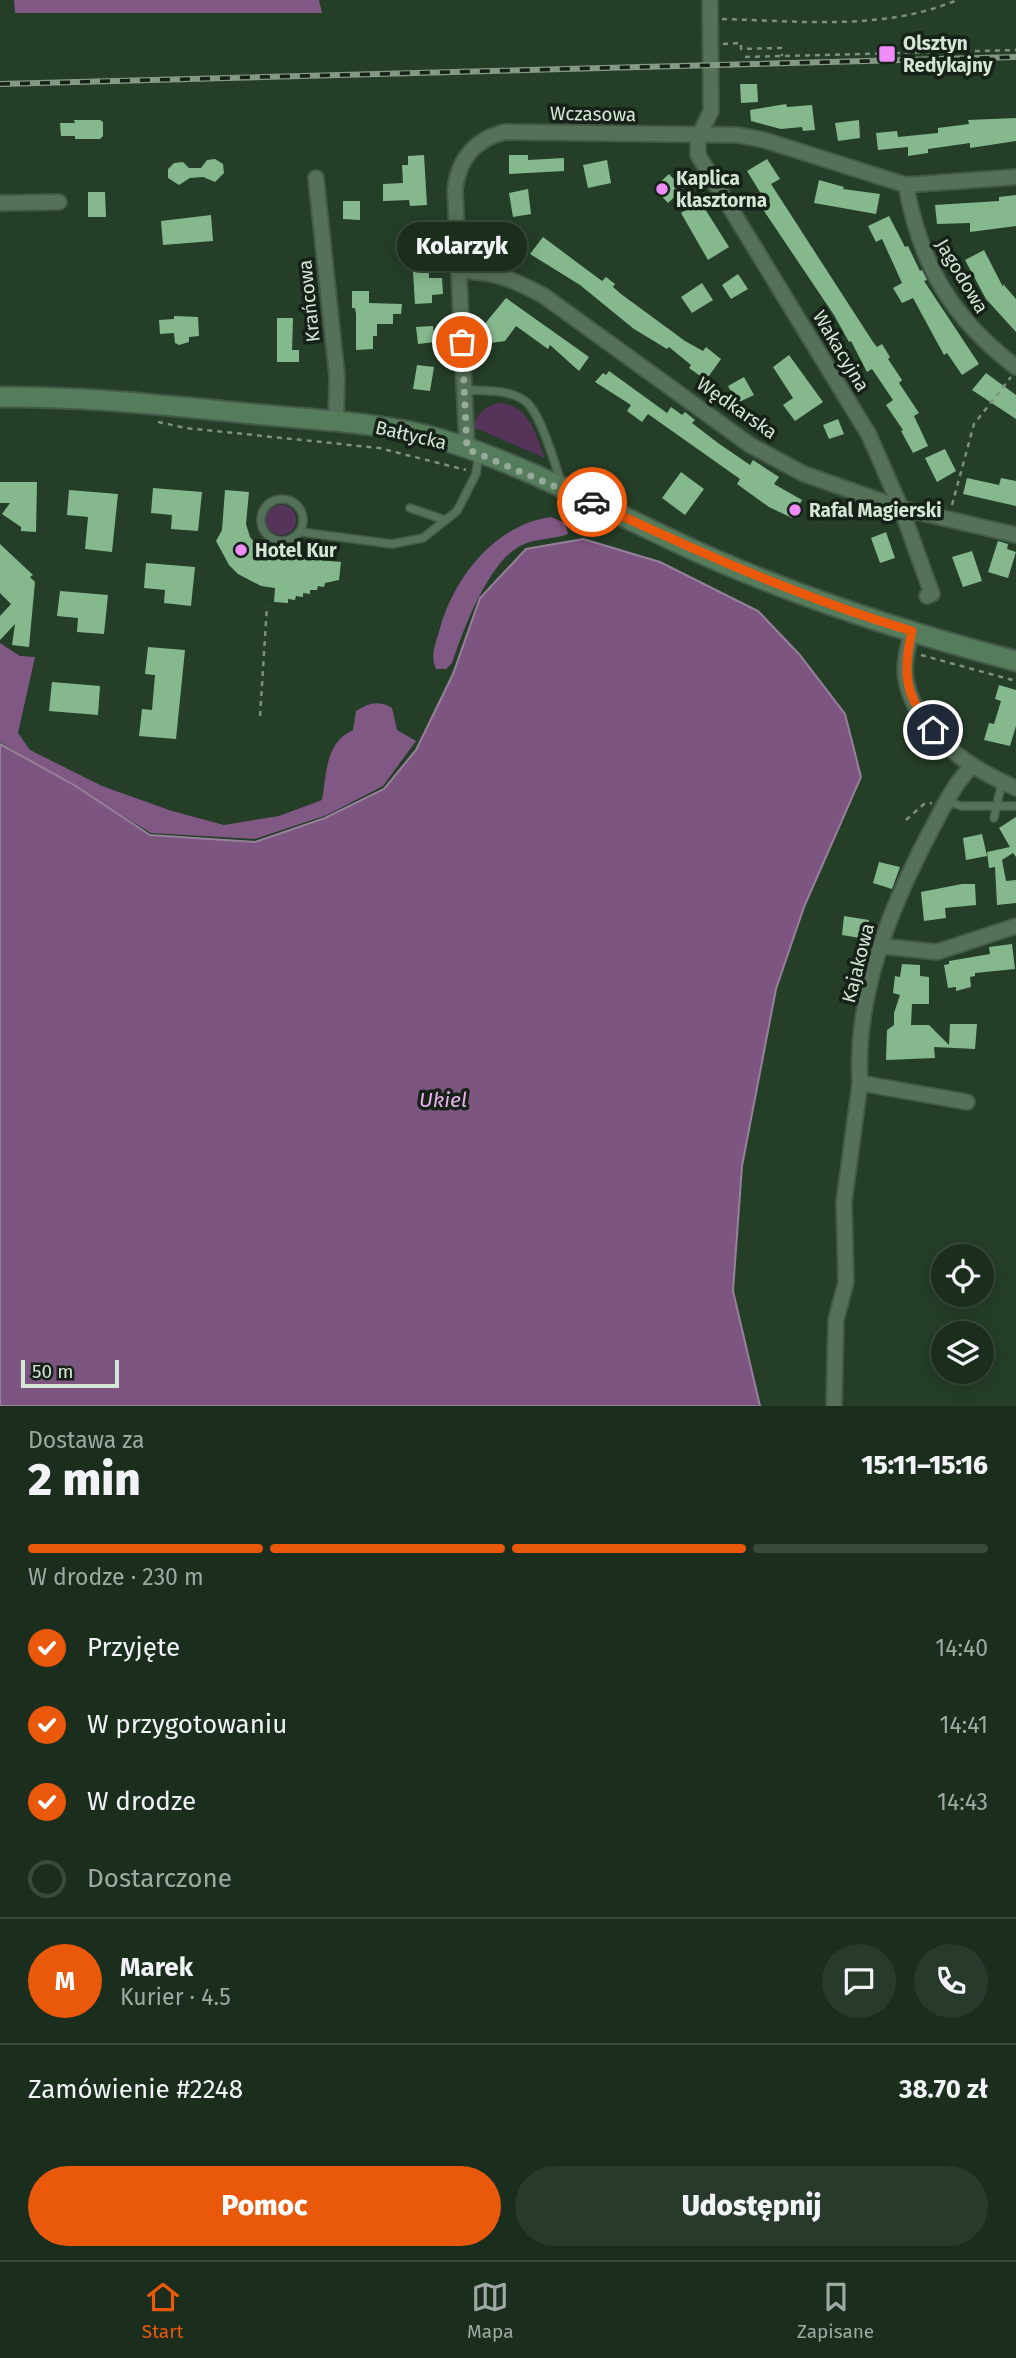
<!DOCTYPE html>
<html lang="pl">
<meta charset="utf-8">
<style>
body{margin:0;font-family:"Fira Sans",sans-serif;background:#283a2b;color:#f1f3f6;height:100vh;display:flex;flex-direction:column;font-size:26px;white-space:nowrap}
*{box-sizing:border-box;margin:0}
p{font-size:23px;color:#a0a8a4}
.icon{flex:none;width:38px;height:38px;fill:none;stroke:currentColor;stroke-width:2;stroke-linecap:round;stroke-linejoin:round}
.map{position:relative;height:1406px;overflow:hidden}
.sheet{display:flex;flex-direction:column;background:#1b2e1e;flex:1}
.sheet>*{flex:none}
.buttons{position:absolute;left:931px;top:1244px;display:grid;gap:14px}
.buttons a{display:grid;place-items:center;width:63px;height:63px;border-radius:50%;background:#1b2e1e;box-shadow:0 4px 18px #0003,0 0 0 2px #394a3c;font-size:35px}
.scale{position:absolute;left:21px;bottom:18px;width:98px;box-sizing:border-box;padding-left:7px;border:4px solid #d5e5d7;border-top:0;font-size:19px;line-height:24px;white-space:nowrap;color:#d5e5d7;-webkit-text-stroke:5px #162118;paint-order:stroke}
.pin{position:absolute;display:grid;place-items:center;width:60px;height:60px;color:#fff;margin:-30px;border:4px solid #fff;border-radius:50%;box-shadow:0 2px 7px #0007}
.courier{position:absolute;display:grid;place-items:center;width:70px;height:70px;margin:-35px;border:5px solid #ea580c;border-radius:50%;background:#fff;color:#222;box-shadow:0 2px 9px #0007}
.bubble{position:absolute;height:49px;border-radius:24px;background:#1b2e1e;box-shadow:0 4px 18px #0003,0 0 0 2px #394a3c;font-size:23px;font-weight:800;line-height:49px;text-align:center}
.summary em{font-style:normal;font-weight:800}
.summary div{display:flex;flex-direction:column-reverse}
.summary{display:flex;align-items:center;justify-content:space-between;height:119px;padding:0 28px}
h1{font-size:46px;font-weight:800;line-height:52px}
.bar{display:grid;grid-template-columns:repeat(4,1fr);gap:10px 7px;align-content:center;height:84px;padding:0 28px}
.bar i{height:9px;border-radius:5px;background:#394a3c}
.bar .active{background:#ea580c}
.bar p{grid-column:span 4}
.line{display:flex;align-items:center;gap:18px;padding:0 28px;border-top:2px solid #394a3c}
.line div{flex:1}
.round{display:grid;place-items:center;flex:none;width:74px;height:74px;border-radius:37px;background:#283a2b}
ol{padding:0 28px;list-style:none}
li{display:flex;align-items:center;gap:21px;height:77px}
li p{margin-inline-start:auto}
li .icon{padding:7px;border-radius:50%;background:#ea580c;color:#fff;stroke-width:4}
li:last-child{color:#a0a8a4}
li i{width:38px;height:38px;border:4px solid #394a3c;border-radius:50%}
.cta{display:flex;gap:14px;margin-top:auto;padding:14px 28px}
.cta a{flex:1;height:80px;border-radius:42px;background:#ea580c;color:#fff;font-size:28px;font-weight:800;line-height:80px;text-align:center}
.cta a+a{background:#283a2b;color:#f1f3f6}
.tabs{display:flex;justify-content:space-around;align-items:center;height:98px;border-top:2px solid #394a3c;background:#1b2e1e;font-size:19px;color:#a0a8a4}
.tabs a{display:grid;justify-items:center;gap:4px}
.tabs .active{color:#ea580c}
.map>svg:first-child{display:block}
.green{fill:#563359}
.forest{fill:#805884}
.water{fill:#7c5580;stroke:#97809a;stroke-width:2}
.building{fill:#86b88d}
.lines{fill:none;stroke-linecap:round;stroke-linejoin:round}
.lane-casing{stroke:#445a48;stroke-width:10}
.street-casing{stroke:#445a48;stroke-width:18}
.secondary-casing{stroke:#445a48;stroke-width:23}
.path{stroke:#7c917f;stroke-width:2.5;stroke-dasharray:5 5;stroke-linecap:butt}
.lane{stroke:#557159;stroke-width:7}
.street{stroke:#557159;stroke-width:14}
.secondary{stroke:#557c5b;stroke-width:19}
.rail-casing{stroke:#859987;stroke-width:6}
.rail{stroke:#162118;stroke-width:3.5;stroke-dasharray:10;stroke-linecap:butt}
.done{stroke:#97ab9a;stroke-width:7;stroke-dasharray:0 12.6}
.route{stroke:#ea580c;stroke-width:9}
.poi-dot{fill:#ee8cf8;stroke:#162118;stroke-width:2.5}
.labels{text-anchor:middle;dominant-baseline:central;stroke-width:7;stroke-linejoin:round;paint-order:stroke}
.poi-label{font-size:19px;font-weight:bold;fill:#d5e5d7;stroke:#162118;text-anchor:start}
.street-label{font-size:19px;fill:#d5e5d7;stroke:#162118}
.water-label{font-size:21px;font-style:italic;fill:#ecb0f2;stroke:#162118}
</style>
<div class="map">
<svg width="1016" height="1406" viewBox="0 0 1016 1406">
<rect width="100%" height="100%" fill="#243e28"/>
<path class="green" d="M499 403C529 405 536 435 545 458L473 427C477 414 486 405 499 403Z
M266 520a15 15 0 1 1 30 0a15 15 0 1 1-30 0Z"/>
<path class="forest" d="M14 0H319L322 13H15Z
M551 517 565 523 568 534C552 540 535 538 520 546 488 563 463 630 452 663L446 669H436C430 656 435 645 439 632 452 580 495 524 551 517Z
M0 643 20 656 35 657 18 733 30 750 102 786 172 811 224 825 279 816 322 800C327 772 325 743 353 730L356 711C369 703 378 700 392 708L397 730 416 741 383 786 327 815 255 839 151 833 0 742Z"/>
<path class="water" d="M583 539 660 562 758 611 799 654 845 714 861 777 804 907 776 989 742 1166 733 1291 760 1406H0V744L74 785 150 835 255 842 325 818 384 789 416 750 453 674 480 598 526 549Z"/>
<path class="building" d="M740 84H757L758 102 741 103Z
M786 104 787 107 812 105 815 130 803 131 802 127 781 129 751 121 750 110Z
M1016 118V141L970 148V143L928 149V153L908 156V147L878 150 876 133 897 131 898 137 938 133V128L969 124 968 120Z
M74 120H100L103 122V136L100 139H75V136H61L60 123H75Z
M859 120 860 138 838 141 835 123Z
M424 155 427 205 410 206 409 200 383 201V184L403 183 402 165H408V156Z
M509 155H528V160L564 158V171L509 174Z
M215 159 223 164 224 173 215 182 203 177 190 178 179 185 168 178V169L174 163 183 162 189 168H201L207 160Z
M767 159 780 179 771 184 873 342 877 347 882 344 890 357 888 359 902 380 899 383 919 413 914 416 928 446 913 453 901 431 903 430 886 405 893 400 872 369 867 372 851 341 849 342 834 315 764 211 769 207 747 171Z
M607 160 611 183 588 188 583 165Z
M669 174 683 189 668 203 654 188Z
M819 180 844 187 843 189 880 194 876 214 814 203Z
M528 189 531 214 513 217 509 193Z
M88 192H105L106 217H88Z
M1016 195V226L970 232V223L937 224 935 205 999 201V197Z
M343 201H360V220L343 219Z
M700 201 729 247 708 260 681 213Z
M211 215 213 241 163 245 161 221Z
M889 216 905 247 908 246 920 271 922 270 927 280 924 281 979 364 962 375 947 353 944 355 913 298 902 303 893 288 902 283 882 239 876 242 868 226Z
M503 229 504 247 478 245 477 231Z
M543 237 602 281 606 277 615 284 613 287 621 294 685 341 703 351 706 347 721 359 706 380 689 368 691 365 669 347 667 349 634 329 580 285 530 254Z
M428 238 429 278H442L443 294 432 295V303L415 304 411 239Z
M984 250 1003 287V284L1016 299V332L986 299 965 260Z
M738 274 748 289 731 299 722 285Z
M702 283 713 300 692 313 681 297Z
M352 291H369V303L402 304 401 314H393V324H377V336H373V349L356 350V314L355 308H352Z
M506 298 589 357 579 371 550 345 548 349 516 326 505 341 484 344 483 326Z
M174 316 198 317 199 336 189 337V342L179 345 175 343 174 333 160 334 159 320 174 319Z
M277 318H293L292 350H299V362H277Z
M433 326 435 342 418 344 416 327Z
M789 355 823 402 795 421 783 405 793 398 773 367Z
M417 365 434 367 430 391 413 389Z
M609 371 667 413 671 407 682 415 685 412 695 420 692 423 718 443 750 465 753 460 779 477 774 484 802 500 792 518 769 507 737 484 740 479 648 414 642 422 627 411 631 405 595 382 603 373 606 375Z
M986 373 1016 395V419L972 390Z
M744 377 754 395 737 403 728 386Z
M838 419 844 434 829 439 823 425Z
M945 449 956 471 937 482 925 458Z
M681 472 704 489 685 515 662 498Z
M967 478 999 485 1001 478 1016 481V506L963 494Z
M0 482H37L36 532 21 531V527L2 514 10 503H0Z
M153 488 202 492 198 531 171 529 172 515 151 513Z
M69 490 118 494 112 552 85 549 88 517 67 515Z
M225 490 249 492 246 524 250 537 259 548 277 556 341 562 339 580 325 583 324 587 318 586 317 590H310V594L303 593V597L296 596 295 600 288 599V603L274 602 275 588 261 586 238 574 229 565 216 541 222 530Z
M886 532 895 558 880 563 871 538Z
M998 541 1008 544 1007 549 1016 552 1008 578 988 572Z
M0 544 33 575 30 577 35 582 29 647 12 645 15 624 0 640V616L11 604 0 593Z
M972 551 982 581 963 587 952 557Z
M146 563 195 567 191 606 164 603 165 590 144 588Z
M60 591 108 595 104 634 77 632 78 618 57 616Z
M148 647 185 650 176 739 139 736 142 709 152 710 155 675 145 674Z
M52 682 100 686 98 715 49 711Z
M999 685 1016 690V726L1010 746 984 740 989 723 994 724 1001 701 995 699Z
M1016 817V857L1013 853 1002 860 1006 881 1016 880V903L997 905 995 867 989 868 987 852 1010 847 999 828Z
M982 834 987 856 966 860 963 838Z
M879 862 900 867 892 889 873 883Z
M962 884H975L976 905 945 908 946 918 924 921 921 892Z
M844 916 869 920 866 939 842 935Z
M1012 944 1015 969 975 973V976L970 977 971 987 956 991V987L948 988 944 965 949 964V961L990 954 989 947Z
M902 964 920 965V976L929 977V1004H912L911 1025H929L949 1045 950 1024H977L975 1049 934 1047 935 1058 886 1060 887 1030 894 1025V1013L900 995 893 993 895 976 900 977Z"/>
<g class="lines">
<defs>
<path id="lane" d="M465 390C484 391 509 389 525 401 540 411 555 464 561 482
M261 520a21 21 0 1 1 42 0a21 21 0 1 1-42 0Z
M410 508 445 520
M301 532 392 544 423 538 457 511 476 474 479 454
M947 801 961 806H1016
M994 818 1002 782"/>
<path id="street" d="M710 0 711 111 698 138V155L869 435 901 508 932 594 927 596
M316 178 337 376 336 421
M906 185C920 264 952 319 1016 367
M0 203 59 202
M458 271C495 272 511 278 544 296L750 445 804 474 901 508 1016 535
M467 449 455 190C458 160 475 139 505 132L738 135 764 140 906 185 1016 177
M912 631C908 648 902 666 907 684 919 735 971 769 1016 788
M880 946 937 952 1016 926
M967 1102 860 1083C855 995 889 911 929 834 942 810 953 785 972 766
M834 1406 836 1320 846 1282 844 1202 860 1083"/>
<path id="secondary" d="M0 397C86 396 170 406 255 414 317 420 380 422 440 439 536 468 626 521 718 561 814 602 915 635 1016 661"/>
</defs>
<use href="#lane" class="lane-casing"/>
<use href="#street" class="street-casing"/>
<use href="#secondary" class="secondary-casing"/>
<path class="path" d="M722 19C800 21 884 31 957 0
M723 44 741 43V49L781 48 782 56
M745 57 1016 50
M158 422 186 428 379 448 466 470
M952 505 974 424 1011 377
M921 655 1016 681
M260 716 267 606
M906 820 924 804 932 803"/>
<use href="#lane" class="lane"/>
<use href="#street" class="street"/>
<use href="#secondary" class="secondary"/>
<defs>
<path id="rail" d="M0 84 1016 57"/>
</defs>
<use href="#rail" class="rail-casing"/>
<use href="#rail" class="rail"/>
</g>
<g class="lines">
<path class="done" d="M462 342 467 449 592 502"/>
<path class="route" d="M592 502C696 551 801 598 912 631 902 673 905 696 933 730"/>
</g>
<g class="poi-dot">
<rect x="878" y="45" width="18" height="18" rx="3.5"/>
<circle cx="662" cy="189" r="7"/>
<circle cx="795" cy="510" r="7"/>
<circle cx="241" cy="550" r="7"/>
</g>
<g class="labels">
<g class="poi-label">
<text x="903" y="43">Olsztyn<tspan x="903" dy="22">Redykajny</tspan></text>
<text x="676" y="178">Kaplica<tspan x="676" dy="22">klasztorna</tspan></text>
<text x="809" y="510">Rafal Magierski</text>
<text x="255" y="550">Hotel Kur</text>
</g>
<g class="street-label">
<text transform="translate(593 114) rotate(1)">Wczasowa</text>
<text transform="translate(962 276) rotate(59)">Jagodowa</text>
<text transform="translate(309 301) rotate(-96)">Krańcowa</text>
<text transform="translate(841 351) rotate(59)">Wakacyjna</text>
<text transform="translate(737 408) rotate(35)">Wędkarska</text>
<text transform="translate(411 435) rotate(13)">Bałtycka</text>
<text transform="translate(858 963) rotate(-76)">Kajakowa</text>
</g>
<g class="water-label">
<text x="443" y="1100">Ukiel</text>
</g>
</g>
</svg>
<div class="buttons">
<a><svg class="icon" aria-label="locate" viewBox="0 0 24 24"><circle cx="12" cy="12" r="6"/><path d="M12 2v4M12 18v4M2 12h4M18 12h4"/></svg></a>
<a><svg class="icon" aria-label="layers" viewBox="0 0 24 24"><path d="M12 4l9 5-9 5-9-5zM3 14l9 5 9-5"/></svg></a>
</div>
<div class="scale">50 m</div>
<div class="pin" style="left:462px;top:342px;background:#ea580c"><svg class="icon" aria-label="bag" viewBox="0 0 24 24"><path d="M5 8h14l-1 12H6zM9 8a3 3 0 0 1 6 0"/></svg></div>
<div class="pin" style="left:933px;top:730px;background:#1f2937"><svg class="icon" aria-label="home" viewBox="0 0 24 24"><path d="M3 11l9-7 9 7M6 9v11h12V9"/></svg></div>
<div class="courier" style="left:592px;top:502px"><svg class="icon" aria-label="car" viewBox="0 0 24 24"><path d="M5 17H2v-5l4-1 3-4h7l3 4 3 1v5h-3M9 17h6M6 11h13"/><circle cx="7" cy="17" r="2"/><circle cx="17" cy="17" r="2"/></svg></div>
<div class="bubble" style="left:397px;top:222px;width:130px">Kolarzyk</div>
</div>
<section class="sheet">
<div class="summary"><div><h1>2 min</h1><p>Dostawa za</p></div><em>15:11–15:16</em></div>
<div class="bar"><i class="active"></i><i class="active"></i><i class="active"></i><i></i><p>W drodze · 230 m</p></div>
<ol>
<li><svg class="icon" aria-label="check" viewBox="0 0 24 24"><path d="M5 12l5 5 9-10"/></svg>Przyjęte<p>14:40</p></li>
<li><svg class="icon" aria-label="check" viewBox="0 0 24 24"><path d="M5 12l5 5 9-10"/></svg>W przygotowaniu<p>14:41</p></li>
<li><svg class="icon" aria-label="check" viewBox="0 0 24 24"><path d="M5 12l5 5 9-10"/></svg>W drodze<p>14:43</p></li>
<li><i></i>Dostarczone</li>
</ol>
<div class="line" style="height:126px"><b class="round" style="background:#ea580c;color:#fff">M</b><div><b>Marek</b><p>Kurier · 4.5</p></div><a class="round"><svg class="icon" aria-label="chat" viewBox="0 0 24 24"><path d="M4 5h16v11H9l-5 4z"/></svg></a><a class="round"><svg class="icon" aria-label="phone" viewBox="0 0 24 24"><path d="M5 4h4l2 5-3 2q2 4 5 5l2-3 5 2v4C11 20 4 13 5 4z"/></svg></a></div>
<div class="line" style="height:91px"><div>Zamówienie #2248</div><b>38.70 zł</b></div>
<div class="cta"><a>Pomoc</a><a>Udostępnij</a></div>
</section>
<nav class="tabs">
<a class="active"><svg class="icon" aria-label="home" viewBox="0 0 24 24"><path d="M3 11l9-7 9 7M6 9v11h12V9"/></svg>Start</a>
<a><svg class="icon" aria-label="map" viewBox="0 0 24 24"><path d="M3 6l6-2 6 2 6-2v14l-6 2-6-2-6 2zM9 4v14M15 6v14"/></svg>Mapa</a>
<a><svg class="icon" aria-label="saved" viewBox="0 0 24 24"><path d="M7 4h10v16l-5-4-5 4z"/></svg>Zapisane</a>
</nav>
